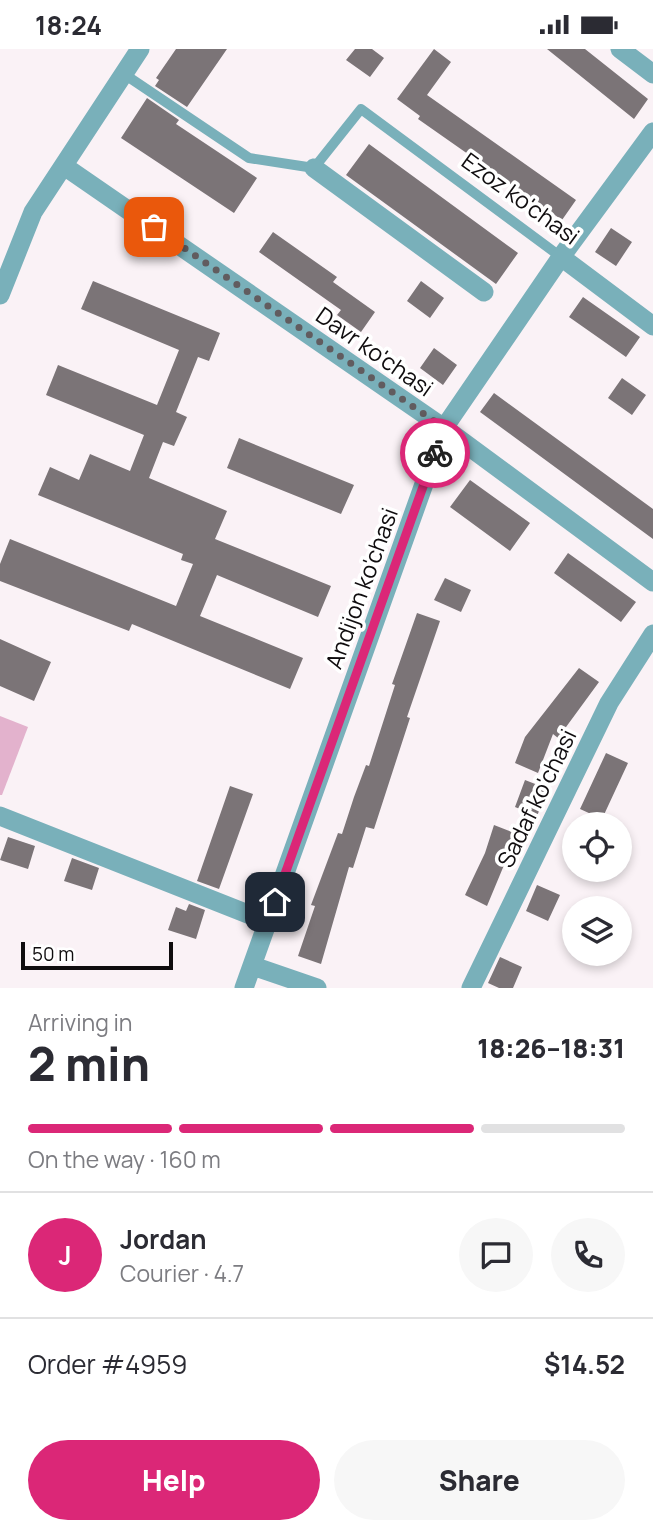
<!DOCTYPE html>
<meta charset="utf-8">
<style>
body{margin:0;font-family:Manrope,sans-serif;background:#f7f7f7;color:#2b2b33;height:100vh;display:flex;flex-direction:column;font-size:26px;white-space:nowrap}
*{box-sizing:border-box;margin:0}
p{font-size:23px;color:#7c7c81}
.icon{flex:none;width:38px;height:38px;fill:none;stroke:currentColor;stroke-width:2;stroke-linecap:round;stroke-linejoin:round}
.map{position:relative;height:939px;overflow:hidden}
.drawer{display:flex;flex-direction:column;background:#fff;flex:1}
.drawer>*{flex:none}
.controls{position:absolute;left:562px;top:763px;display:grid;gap:14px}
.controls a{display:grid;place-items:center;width:70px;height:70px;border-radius:50%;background:#fff;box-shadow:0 4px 10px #0003;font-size:35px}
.scale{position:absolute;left:21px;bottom:18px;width:152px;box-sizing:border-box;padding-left:7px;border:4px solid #0f0c0e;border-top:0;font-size:19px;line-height:24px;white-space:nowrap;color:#0f0c0e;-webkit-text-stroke:5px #fff;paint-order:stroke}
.pin{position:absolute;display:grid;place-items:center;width:60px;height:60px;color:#fff;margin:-30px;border-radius:14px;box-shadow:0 4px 10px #0006}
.courier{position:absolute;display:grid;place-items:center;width:70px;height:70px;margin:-35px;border:5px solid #db2777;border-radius:50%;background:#fff;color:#222;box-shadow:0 2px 9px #0007}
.summary em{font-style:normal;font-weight:800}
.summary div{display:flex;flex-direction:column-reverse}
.summary{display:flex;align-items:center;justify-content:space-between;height:119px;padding:0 28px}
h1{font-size:46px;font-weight:800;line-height:52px}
.bar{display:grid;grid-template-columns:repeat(4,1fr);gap:10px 7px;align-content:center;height:84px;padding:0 28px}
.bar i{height:9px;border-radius:5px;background:#e1e1e2}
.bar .selected{background:#db2777}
.bar p{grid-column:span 4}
.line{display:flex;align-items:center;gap:18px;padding:0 28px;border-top:2px solid #e1e1e2}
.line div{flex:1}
.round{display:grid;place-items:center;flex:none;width:74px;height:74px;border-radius:37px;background:#f7f7f7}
.primary-button{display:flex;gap:14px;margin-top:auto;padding:14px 28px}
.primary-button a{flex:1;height:80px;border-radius:42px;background:#db2777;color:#fff;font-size:28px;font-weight:800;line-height:80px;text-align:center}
.primary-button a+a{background:#f7f7f7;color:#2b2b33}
.status{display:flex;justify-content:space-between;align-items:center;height:49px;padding:0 35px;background:#fff;direction:ltr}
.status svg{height:19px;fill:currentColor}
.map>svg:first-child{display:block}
.green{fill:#e3b2cd}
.building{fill:#7b7477}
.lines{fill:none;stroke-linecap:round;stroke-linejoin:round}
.lane{stroke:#79b0ba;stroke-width:10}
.street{stroke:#79b0ba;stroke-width:19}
.done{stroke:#615c5f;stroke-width:7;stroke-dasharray:0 12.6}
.route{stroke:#db2777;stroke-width:9}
.labels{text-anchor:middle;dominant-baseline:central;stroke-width:7;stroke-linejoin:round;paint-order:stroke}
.street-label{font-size:23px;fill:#0f0c0e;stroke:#fff}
</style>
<div class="status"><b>18:24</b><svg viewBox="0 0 49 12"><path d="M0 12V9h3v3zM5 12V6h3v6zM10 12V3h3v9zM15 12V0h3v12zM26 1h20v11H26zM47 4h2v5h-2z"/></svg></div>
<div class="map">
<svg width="653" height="939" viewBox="0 0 653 939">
<rect width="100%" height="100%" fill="#faf2f6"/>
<path class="green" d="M0 667 28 678 2 746H0Z"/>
<path class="building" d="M176 0H227L187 58 155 37 159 31 156 29Z
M355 0H372L384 9 370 28 346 11Z
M434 0 451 13 427 46 576 151 562 171 418 70 420 67 397 50Z
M547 0H585L648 50 634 70Z
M147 49 179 71 176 75 257 129 234 164 121 89Z
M369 95 518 204 496 235 346 126Z
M611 179 632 193 616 217 595 203Z
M273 183 337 228 333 233 375 263 361 283 337 266 341 261 259 203Z
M93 232 220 284 209 312 198 308 176 363 187 368 174 397 163 393 149 429 227 462 215 490 331 537 318 568 217 526 200 567 303 609 290 640 132 575 129 582 0 532V515L10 490 176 557 193 515 181 511 183 505 38 446 50 418 79 431 90 405 130 422 144 386 46 346 58 316 157 356 179 301 81 260Z
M421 232 444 249 430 269 407 252Z
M583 248 640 288 626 308 569 268Z
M434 299 457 316 443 336 420 319Z
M622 329 646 346 632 366 608 349Z
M494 344 653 460V490L480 363Z
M239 389 354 436 341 465 227 419Z
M470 431 530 474 510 502 450 458Z
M568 504 636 553 621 573 554 524Z
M445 529 471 541 461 563 434 551Z
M417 564 440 572 407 668 410 669 374 780 366 778 353 819 349 818 321 915 298 907 315 857 311 856 338 784 342 785 354 748 366 716 369 717 395 636 392 635Z
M0 590 51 613 34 652 0 637Z
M579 619 599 633 558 689 553 685 538 724 515 714 525 688Z
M606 704 628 714 602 770 580 760Z
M525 731 548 740 537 767 515 758Z
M230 737 253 745 219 840 197 832Z
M494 776 517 785 487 857 465 846 485 804Z
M8 788 35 797 28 820 0 811Z
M72 809 99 819 92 841 64 832Z
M537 836 560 846 548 872 526 862Z
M189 855 205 861 196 890 168 881 176 858 186 862Z
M500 908 522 918 513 939H499L488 934Z"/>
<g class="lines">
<path class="lane" d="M124 25 249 109 314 119 361 60 561 208"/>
<path class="street" d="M620 0 653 25
M64 117 444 379 653 533
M314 119 484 243
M561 208 653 277
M0 246 33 163 140 0
M0 767 268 873
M253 917 317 939
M244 939 444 379 561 208 653 83
M471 939 609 654 653 585"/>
</g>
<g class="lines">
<path class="done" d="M154 178 444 379 435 404"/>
<path class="route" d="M275 853 435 404"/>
</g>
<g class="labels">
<g class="street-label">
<text transform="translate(521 149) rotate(36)">Ezoz ko'chasi</text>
<text transform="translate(375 302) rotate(35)">Davr ko'chasi</text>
<text transform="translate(361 539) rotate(-70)">Andijon ko'chasi</text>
<text transform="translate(536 749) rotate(-64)">Sadaf ko'chasi</text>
</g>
</g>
</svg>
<div class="controls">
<a><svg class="icon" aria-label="locate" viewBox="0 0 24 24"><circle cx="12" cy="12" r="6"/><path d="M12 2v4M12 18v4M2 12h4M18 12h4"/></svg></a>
<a><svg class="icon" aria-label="layers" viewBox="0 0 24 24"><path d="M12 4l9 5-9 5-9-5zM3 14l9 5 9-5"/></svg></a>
</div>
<div class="scale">50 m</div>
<div class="pin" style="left:154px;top:178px;background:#ea580c"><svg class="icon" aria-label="bag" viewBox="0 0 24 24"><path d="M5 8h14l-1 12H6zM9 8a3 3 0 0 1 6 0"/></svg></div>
<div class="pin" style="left:275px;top:853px;background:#1f2937"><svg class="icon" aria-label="home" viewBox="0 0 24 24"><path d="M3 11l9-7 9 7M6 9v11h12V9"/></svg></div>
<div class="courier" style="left:435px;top:404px"><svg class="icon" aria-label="bike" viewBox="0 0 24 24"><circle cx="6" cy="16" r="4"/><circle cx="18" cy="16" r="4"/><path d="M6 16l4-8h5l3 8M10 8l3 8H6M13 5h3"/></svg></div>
</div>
<section class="drawer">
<div class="summary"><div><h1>2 min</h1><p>Arriving in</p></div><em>18:26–18:31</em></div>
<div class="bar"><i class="selected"></i><i class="selected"></i><i class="selected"></i><i></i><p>On the way · 160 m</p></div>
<div class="line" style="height:126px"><b class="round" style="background:#db2777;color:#fff">J</b><div><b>Jordan</b><p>Courier · 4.7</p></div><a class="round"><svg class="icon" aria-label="chat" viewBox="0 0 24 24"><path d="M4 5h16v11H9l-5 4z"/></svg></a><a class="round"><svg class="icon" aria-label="phone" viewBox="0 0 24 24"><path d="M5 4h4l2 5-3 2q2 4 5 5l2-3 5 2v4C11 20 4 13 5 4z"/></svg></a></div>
<div class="line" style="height:91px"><div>Order #4959</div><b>$14.52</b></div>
<div class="primary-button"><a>Help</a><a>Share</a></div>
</section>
